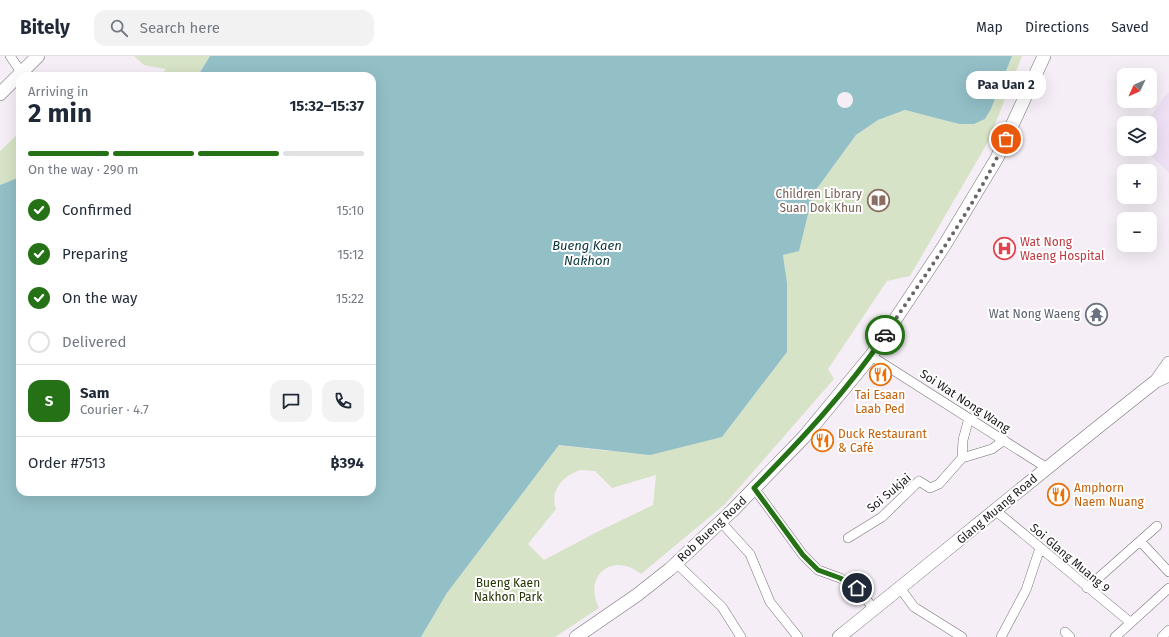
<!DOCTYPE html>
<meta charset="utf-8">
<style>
body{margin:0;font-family:"Fira Sans",sans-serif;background:#f2f2f3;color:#1f2937;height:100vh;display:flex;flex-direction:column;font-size:15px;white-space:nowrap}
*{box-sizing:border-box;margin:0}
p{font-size:13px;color:#747a83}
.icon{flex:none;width:22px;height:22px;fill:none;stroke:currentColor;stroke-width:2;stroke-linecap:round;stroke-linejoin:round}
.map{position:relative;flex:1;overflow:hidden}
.panel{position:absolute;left:16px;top:16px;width:360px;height:424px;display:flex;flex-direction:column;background:#fff;border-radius:12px;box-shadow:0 4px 16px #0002}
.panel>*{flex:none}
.needle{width:26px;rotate:226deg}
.fabs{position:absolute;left:1117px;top:12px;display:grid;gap:8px}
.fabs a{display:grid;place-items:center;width:40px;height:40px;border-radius:8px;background:#fff;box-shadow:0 4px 16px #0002;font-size:20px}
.pin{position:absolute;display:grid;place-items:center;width:34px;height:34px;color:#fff;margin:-17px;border:2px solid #fff;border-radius:50%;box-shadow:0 1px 4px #0007}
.courier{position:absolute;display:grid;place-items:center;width:40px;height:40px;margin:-20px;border:3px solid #257115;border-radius:50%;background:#fff;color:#222;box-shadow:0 1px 5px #0007}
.bubble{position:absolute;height:28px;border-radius:12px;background:#fff;box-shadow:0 4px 16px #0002;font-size:13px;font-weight:700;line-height:28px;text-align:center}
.summary em{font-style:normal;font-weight:700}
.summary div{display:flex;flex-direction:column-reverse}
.summary{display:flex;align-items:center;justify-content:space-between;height:68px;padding:0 12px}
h1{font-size:26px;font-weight:700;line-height:30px}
.bar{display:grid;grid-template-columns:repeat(4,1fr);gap:6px 4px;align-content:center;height:48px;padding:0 12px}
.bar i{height:5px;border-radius:3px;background:#e0e1e3}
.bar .current{background:#257115}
.bar p{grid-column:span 4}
.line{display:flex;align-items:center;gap:10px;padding:0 12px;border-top:1px solid #e0e1e3}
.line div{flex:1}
.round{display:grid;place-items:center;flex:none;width:42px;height:42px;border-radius:12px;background:#f2f2f3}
ol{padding:0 12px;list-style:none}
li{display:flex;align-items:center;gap:12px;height:44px}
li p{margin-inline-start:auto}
li .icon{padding:4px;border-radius:50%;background:#257115;color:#fff;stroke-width:4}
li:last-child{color:#747a83}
li i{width:22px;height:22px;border:2px solid #e0e1e3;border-radius:50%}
header{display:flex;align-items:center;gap:24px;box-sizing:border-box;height:56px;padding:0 20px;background:#fff;border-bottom:1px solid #e0e1e3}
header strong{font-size:19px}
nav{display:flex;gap:22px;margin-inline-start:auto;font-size:14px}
.search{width:280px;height:36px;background:#f2f2f3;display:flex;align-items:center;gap:10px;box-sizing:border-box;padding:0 14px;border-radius:12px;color:#747a83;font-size:15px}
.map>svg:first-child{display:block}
.education{fill:#eee1f5}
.green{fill:#d7e3c6;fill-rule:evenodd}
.water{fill:#93bfc7}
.pier{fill:#f5eef6}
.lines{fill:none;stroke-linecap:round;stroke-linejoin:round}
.street-casing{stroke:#777077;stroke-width:10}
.secondary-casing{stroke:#777077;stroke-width:14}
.street{stroke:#fff;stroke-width:9}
.secondary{stroke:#fff;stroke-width:13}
.done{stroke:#686468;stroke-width:4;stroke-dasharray:0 7.2}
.route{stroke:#257115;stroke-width:5}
.labels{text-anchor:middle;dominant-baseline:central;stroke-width:4;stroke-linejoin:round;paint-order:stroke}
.education-label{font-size:12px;fill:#785e54;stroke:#fff;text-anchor:end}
.health-label{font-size:12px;fill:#be3a42;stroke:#fff;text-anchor:start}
.worship-label{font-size:12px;fill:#5b616d;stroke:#fff;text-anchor:end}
.food-label{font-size:12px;fill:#c56008;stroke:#fff;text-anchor:start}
.street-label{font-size:12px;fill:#1c1a1c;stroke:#fff}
.park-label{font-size:12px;fill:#243400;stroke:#fff}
.water-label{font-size:13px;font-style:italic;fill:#07333a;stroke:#fff}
</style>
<header>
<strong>Bitely</strong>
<div class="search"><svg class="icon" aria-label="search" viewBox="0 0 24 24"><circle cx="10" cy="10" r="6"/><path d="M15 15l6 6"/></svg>Search here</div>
<nav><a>Map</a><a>Directions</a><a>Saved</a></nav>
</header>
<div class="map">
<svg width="1169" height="581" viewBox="0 0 1169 581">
<rect width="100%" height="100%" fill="#f5eef6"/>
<path class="education" d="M1168 36 1169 37V117L1144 93H1150V67H1146Z"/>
<path class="green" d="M134 0H210L200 15 203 20H160L166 13 144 9Z
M1012 0H1022L988 86 910 220 887 225 828 313 834 323 724 449 641 518C614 495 582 519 599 552L555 581H421L447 537 559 389 607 395 722 381 787 296V227L783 199 799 194 813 138 856 79 878 64 905 54 959 68H974L985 63 991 53ZM581 414 595 415 612 432 656 419 653 449 597 476 544 504 528 488 556 453C549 434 564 419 581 414Z
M20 76V121L0 129V95Z"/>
<path class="water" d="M210 0H1012L991 53 985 63 974 68H959L905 54 878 64 856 79 813 138 799 195 783 199 787 227V296L722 381 650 399 559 389 447 537 421 581H0V129L20 121V436H372V20H203L200 16Z"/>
<path class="pier" d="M837 44a8 8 0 1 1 16 0a8 8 0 1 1-16 0Z"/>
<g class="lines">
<defs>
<path id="street" d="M10 0 21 16
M871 300 1047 412
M962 402 963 384 969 362
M754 432 803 499 818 514 840 522 857 532 874 553
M996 455 1130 566
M720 465 750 498 770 546 798 581
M848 482 882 461 919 425 930 432 939 428 962 402 992 393 1004 384
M1140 485 1169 516
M676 507 722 551 741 581
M900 532 914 551 962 581
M1087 532 1157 470
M1065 576 1070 581
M1001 581 1026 534 1040 492
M1115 581 1169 532
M1162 581 1169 574"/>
<path id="secondary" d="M0 38 38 0
M1157 324 1169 307
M576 581 637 539 670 513 732 455 804 381 871 300 944 190 997 102 1044 0
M839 581C945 496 1049 409 1156 325L1169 319"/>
</defs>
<use href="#street" class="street-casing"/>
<use href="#secondary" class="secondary-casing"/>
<use href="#street" class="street"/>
<use href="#secondary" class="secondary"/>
</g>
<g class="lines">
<path class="done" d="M885 279C926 217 975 151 1006 83"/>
<path class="route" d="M857 532 840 522 818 514 803 499 754 432C801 384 847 335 885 279"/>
</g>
<defs>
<symbol id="library-ring" viewBox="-11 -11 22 22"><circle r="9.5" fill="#fff" stroke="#8d6e63" stroke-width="1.5"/><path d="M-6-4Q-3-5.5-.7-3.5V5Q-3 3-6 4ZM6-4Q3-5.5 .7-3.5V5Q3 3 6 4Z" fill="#8d6e63"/></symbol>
<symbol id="hospital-ring" viewBox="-11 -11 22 22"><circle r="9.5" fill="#fff" stroke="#e0444e" stroke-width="1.5"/><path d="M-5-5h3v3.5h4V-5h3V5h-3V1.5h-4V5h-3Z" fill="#e0444e"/></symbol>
<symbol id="temple-ring" viewBox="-11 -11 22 22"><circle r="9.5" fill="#fff" stroke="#6b7280" stroke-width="1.5"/><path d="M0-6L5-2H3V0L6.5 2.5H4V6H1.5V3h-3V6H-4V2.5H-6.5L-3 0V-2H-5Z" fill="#6b7280"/></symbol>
<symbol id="restaurant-ring" viewBox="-11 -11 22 22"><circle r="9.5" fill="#fff" stroke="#e8710a" stroke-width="1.5"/><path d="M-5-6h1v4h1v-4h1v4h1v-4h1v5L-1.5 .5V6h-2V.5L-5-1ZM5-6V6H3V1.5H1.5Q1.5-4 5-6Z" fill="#e8710a"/></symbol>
</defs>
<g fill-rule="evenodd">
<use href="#library-ring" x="866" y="132" width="25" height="25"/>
<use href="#hospital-ring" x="992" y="180" width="25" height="25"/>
<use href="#temple-ring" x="1084" y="246" width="25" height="25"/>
<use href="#restaurant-ring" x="868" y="306" width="25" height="25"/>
<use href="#restaurant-ring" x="810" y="372" width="25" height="25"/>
<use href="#restaurant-ring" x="1046" y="426" width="25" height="25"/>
</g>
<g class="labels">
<g class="education-label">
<text x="862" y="138">Children Library<tspan x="862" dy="14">Suan Dok Khun</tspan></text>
</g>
<g class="health-label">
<text x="1020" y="186">Wat Nong<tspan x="1020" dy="14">Waeng Hospital</tspan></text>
</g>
<g class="worship-label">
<text x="1080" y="258">Wat Nong Waeng</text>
</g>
<g class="food-label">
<text x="880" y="339" text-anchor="middle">Tai Esaan<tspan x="880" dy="14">Laab Ped</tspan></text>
<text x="838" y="378">Duck Restaurant<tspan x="838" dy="14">&amp; Café</tspan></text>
<text x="1074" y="432">Amphorn<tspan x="1074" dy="14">Naem Nuang</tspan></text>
</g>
<g class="street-label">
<text transform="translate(965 345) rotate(33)">Soi Wat Nong Wang</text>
<text transform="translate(889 437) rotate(-40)">Soi Sukjai</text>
<text transform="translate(997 453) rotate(-40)">Glang Muang Road</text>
<text transform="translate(712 473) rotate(-43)">Rob Bueng Road</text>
<text transform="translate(1070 502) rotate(40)">Soi Glang Muang 9</text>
</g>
<g class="park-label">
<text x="508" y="527">Bueng Kaen<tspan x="508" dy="14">Nakhon Park</tspan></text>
</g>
<g class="water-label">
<text x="587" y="189">Bueng Kaen<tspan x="587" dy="15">Nakhon</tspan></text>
</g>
</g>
</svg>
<div class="fabs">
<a><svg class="needle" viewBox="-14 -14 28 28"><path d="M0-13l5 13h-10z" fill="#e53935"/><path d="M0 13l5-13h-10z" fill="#747a83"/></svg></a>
<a><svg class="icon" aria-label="layers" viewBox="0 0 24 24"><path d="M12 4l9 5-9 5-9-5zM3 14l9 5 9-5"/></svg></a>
<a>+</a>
<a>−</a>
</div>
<div class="pin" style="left:1006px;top:83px;background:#ea580c"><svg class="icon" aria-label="bag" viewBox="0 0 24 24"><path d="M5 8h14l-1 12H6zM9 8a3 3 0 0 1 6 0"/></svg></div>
<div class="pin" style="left:857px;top:532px;background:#1f2937"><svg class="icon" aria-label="home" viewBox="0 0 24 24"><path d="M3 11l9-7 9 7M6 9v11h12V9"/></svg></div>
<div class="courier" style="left:885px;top:279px"><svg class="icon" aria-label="car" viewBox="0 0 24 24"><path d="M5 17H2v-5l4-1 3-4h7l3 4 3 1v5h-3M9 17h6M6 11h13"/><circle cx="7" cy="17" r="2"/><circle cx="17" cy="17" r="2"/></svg></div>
<div class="bubble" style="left:966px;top:15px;width:80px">Paa Uan 2</div>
<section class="panel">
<div class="summary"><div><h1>2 min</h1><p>Arriving in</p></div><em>15:32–15:37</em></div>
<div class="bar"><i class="current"></i><i class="current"></i><i class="current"></i><i></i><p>On the way · 290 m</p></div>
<ol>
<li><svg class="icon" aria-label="check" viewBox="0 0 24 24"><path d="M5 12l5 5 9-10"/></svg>Confirmed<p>15:10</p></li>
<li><svg class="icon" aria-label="check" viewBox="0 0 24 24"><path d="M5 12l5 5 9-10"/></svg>Preparing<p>15:12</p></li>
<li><svg class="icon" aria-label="check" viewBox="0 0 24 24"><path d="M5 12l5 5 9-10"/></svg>On the way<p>15:22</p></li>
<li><i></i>Delivered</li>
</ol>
<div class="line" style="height:72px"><b class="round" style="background:#257115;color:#fff">S</b><div><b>Sam</b><p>Courier · 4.7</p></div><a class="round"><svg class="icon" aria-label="chat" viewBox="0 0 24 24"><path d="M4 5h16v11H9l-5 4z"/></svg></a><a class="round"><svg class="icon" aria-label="phone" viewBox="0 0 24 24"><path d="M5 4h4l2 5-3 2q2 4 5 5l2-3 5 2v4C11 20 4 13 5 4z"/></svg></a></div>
<div class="line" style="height:52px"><div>Order #7513</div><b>฿394</b></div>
</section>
</div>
